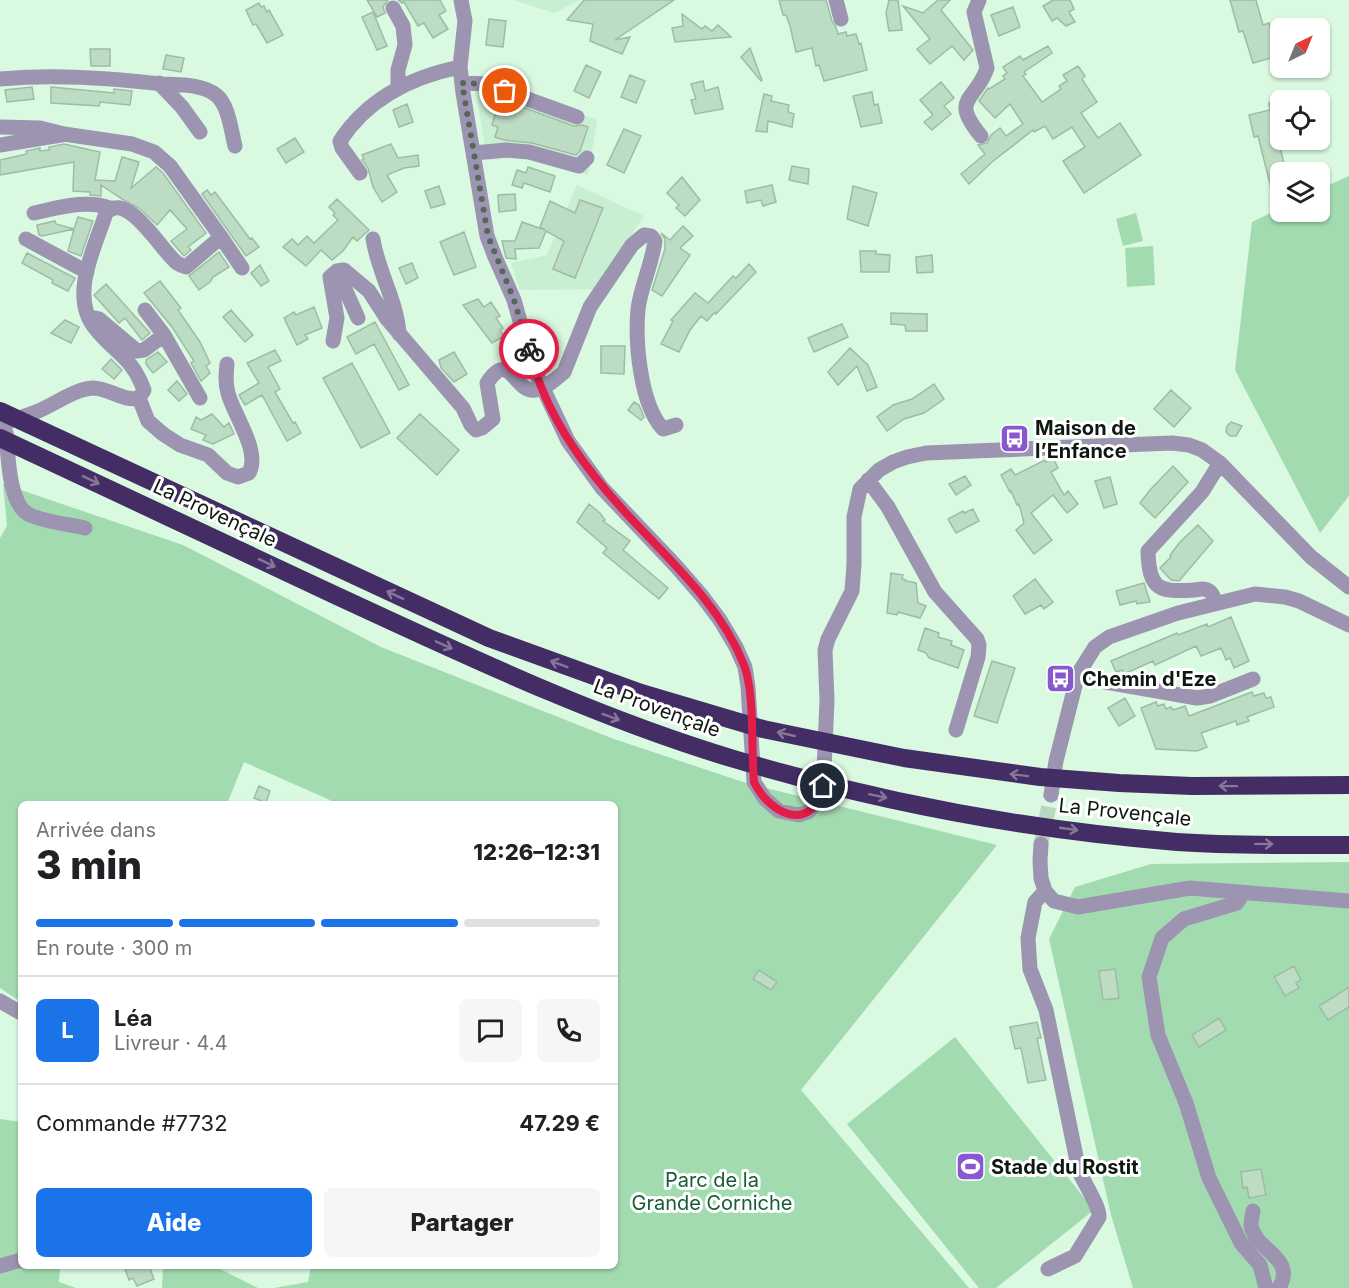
<!DOCTYPE html>
<html lang="fr">
<meta charset="utf-8">
<style>
body{margin:0;font-family:Inter,sans-serif;background:#f6f6f6;color:#202124;height:100vh;display:flex;flex-direction:column;font-size:22px;white-space:nowrap}
*{box-sizing:border-box;margin:0}
p{font-size:20px;color:#757577}
.icon{flex:none;width:33px;height:33px;fill:none;stroke:currentColor;stroke-width:2;stroke-linecap:round;stroke-linejoin:round}
.map{position:relative;flex:1;overflow:hidden}
.sheet{position:absolute;left:18px;top:801px;width:600px;height:468px;display:flex;flex-direction:column;background:#fff;border-radius:9px;box-shadow:0 2px 4px #0004}
.sheet>*{flex:none}
.needle{width:39px;rotate:43deg}
.tools{position:absolute;left:1270px;top:18px;display:grid;gap:12px}
.tools a{display:grid;place-items:center;width:60px;height:60px;border-radius:9px;background:#fff;box-shadow:0 2px 4px #0004;font-size:30px}
.pin{position:absolute;display:grid;place-items:center;width:51px;height:51px;color:#fff;margin:-26px;border:3px solid #fff;border-radius:50%;box-shadow:0 2px 6px #0007}
.courier{position:absolute;display:grid;place-items:center;width:60px;height:60px;margin:-30px;border:4px solid #e11d48;border-radius:50%;background:#fff;color:#222;box-shadow:0 2px 8px #0007}
.head em{font-style:normal;font-weight:800}
.head div{display:flex;flex-direction:column-reverse}
.head{display:flex;align-items:center;justify-content:space-between;height:102px;padding:0 18px}
h1{font-size:39px;font-weight:800;line-height:45px}
.bar{display:grid;grid-template-columns:repeat(4,1fr);gap:9px 6px;align-content:center;height:72px;padding:0 18px}
.bar i{height:8px;border-radius:4px;background:#e0e0e0}
.bar .current{background:#1a73e8}
.bar p{grid-column:span 4}
.line{display:flex;align-items:center;gap:15px;padding:0 18px;border-top:2px solid #e0e0e0}
.line div{flex:1}
.round{display:grid;place-items:center;flex:none;width:63px;height:63px;border-radius:9px;background:#f6f6f6}
.primary-button{display:flex;gap:12px;margin-top:auto;padding:12px 18px}
.primary-button a{flex:1;height:69px;border-radius:9px;background:#1a73e8;color:#fff;font-size:24px;font-weight:800;line-height:69px;text-align:center}
.primary-button a+a{background:#f6f6f6;color:#202124}
.map>svg:first-child{display:block}
.built{fill:#c9efd2}
.green{fill:#a3dbb1}
.building{fill:#bddcc4;stroke:#9ebca5;stroke-width:1.5}
.lines{fill:none;stroke-linecap:round;stroke-linejoin:round}
.minor-tunnel{stroke:#bad7c1;stroke-width:15;stroke-dasharray:15 8;stroke-linecap:butt}
.minor{stroke:#9c94b0;stroke-width:15}
.highway{stroke:#432d64;stroke-width:18}
.oneway{stroke:#85769a}
.done{stroke:#546759;stroke-width:6;stroke-dasharray:0 10.8}
.route{stroke:#e11d48;stroke-width:8}
.labels{text-anchor:middle;dominant-baseline:central;stroke-width:6;stroke-linejoin:round;paint-order:stroke}
.poi-label{font-size:20px;font-weight:bold;fill:#0d1810;stroke:#fff;text-anchor:start}
.street-label{font-size:20px;fill:#0d1810;stroke:#fff}
.park-label{font-size:20px;fill:#165e33;stroke:#fff}
</style>
<div class="map">
<svg width="1349" height="1288" viewBox="0 0 1349 1288">
<rect width="100%" height="100%" fill="#d9f9e0"/>
<path class="built" d="M513 0H580L554 13Z
M473 74 597 120 588 175 527 157 487 160Z
M577 185 644 216 596 289 520 290 511 263 547 255Z"/>
<path class="green" d="M1349 176V496L1320 533 1235 370 1252 222 1281 208V212H1320V189Z
M1136 213 1143 241 1123 246 1116 219Z
M1153 246 1155 285 1127 287 1125 248Z
M3 484 183 545 381 647 614 739 746 783 997 845 801 1090 969 1288H274L308 1282 311 1266H615V804H339L244 762 227 804H21V1002L0 988V538L7 526Z
M1349 862V1288H1133L1111 1215 1049 939 1075 887 1151 864Z
M955 1037 1094 1210 996 1288H979L847 1124Z
M0 1119 21 1122V1266H60L59 1282 76 1288H0Z
M163 1266H214L258 1288H162Z"/>
<path class="building" d="M367 0H388L383 7 385 13 377 17Z
M398 0H440L446 11 439 15 448 29 433 38 424 23 418 26 404 2 402 3Z
M584 0H674L615 40 630 37 622 54 590 41 593 24 567 20Z
M779 0H826L832 21 836 27 838 34 846 32 847 36 856 34 859 44 861 43 867 70 824 81 819 65 816 66 812 48 796 52 790 26 786 15H783Z
M889 0H898L902 30 889 31 886 13Z
M938 0H950L941 10 973 50 964 60 952 46 930 64 917 49 930 39 903 6 923 13Z
M1053 0H1070L1074 9 1069 12 1075 22 1066 26 1057 18 1052 21 1043 6Z
M1230 0H1256L1263 25 1269 23 1278 56 1253 63 1243 31 1239 32Z
M259 3 261 7 264 6 267 12 269 10 283 35 267 43 256 24 253 25 246 10Z
M1013 7 1020 27 999 36 991 15Z
M373 12 387 46 377 50 362 17Z
M682 14 702 29 705 26 712 31 718 25 731 37 675 42 672 28 683 26Z
M489 19 506 21 503 47 486 45Z
M1048 46 1052 53 1024 72 1026 74 1023 76 1042 102 1061 89 1059 86 1067 81 1063 75 1078 66 1085 76 1082 79 1097 102 1081 113 1098 138 1120 123 1141 155 1084 193 1063 161 1085 147 1072 127 1053 139 1045 126 1034 132 1033 130 992 162 969 184 961 174 985 154 978 145 987 143 991 135 1000 128 1006 136 1023 124 1010 104 995 118 979 101 988 88 989 89 1005 79 1003 76 1007 73 1003 67 1020 56 1023 60Z
M750 48 762 80 761 81 741 57Z
M90 49H110V66H91Z
M166 55 184 58 181 72 163 69Z
M586 65 601 72 589 98 574 91Z
M630 75 645 81 636 103 621 97Z
M703 81 705 91 718 87 723 109 695 114 691 100 696 99 691 84Z
M941 82 954 98 944 106 951 114 932 130 924 122 933 115 920 100Z
M32 87 34 99 7 102 5 90Z
M51 87 114 93V89L132 91 130 105 100 102 99 106 51 103Z
M872 92 874 105 878 104 882 123 861 127 853 96Z
M764 94 772 96 771 101 789 105 788 112 794 114 792 127 768 121 767 132 756 131Z
M500 99 574 126 582 125 588 127 580 151 576 155 532 143 504 140 495 137 498 127 492 125Z
M1281 100V137L1278 138 1286 172H1281V212H1277L1258 136 1254 137 1249 115 1270 110 1269 103Z
M407 104 413 122 399 127 393 110Z
M624 129 641 136 624 173 607 165Z
M295 138 304 152 286 163 277 149Z
M64 144 100 152 95 180 115 181 122 157 139 162 131 188 156 167 163 173 206 233 188 247 191 250 184 256 171 241 187 229 170 210 157 225 139 208 122 199 101 185V196L90 195V192L73 191 74 162 0 175V160L27 154 26 151 40 148V151L49 150V147Z
M391 144 398 158 418 155 419 166 404 168 387 175 397 192 382 202 373 187 368 168 362 160 364 159 362 155Z
M792 166 809 169 808 184 789 180Z
M528 167 555 176 550 192 524 183 522 188 512 185 517 170 526 173Z
M682 177 700 200 685 216 676 208 679 205 667 193Z
M772 185 776 202 763 206 761 200 747 203 745 191Z
M439 186 445 204 431 208 425 191Z
M853 186 877 193 868 226 847 219Z
M207 190 211 195 215 192 250 239 252 238 259 247 246 256 202 194Z
M515 194 516 210 499 212 498 195Z
M337 199 369 230 357 241 353 237 343 251 332 260 321 250 306 266 283 247 292 239 298 245 307 236 314 243 338 220 333 215 335 213 329 207Z
M580 200 603 208 575 278 553 269 564 241 546 231 539 248 515 249 516 259 506 258 502 241H515L522 222 545 230 540 227 550 201 575 213Z
M78 217 93 221 81 256 68 251 74 229 42 236 39 235 37 225 55 221 56 224 74 229Z
M683 226 693 236 680 248 690 255 662 296 652 290 665 249V239L661 233 670 240Z
M464 232 476 267 454 275 440 242Z
M860 251H876V254L890 255 889 272H861Z
M219 252 229 267 213 277 210 282 199 290 189 276Z
M27 253 75 278 68 291 52 283 53 280 22 263Z
M932 255 933 272 917 273 916 257Z
M412 263 418 278 406 284 399 268Z
M749 264 756 272 716 314 715 312 707 321 701 316 690 330 679 352 661 344 673 321 671 320 695 293 708 303 733 276 736 278Z
M260 265 269 281 261 286 251 273Z
M160 281 181 308 178 310 200 342 210 363 206 366 210 373 201 381 191 363 194 361 172 327 144 293Z
M106 284 150 333 142 340 125 318 119 323 94 295Z
M478 299 484 307 491 302 500 316 496 318 503 328 500 330 504 336 492 343 463 305Z
M314 307 322 328 305 335 308 339 297 345 284 318 294 312 296 315Z
M231 310 253 335 245 342 223 317Z
M891 313 927 314V331H906L905 325 891 324Z
M65 320 79 327 71 343 51 333Z
M375 322 409 385 399 390 374 344 356 354 347 337Z
M842 324 848 337 814 352 808 338Z
M601 346H625L624 374 601 373Z
M850 348 868 365 877 387 867 391 857 366 838 385 828 372Z
M275 350 281 361 268 367 280 389 275 392 293 423 295 422 301 433 287 441 262 395 245 405 239 395 259 383 247 363Z
M158 352 167 362 153 373 146 364V360Z
M454 352 467 374 454 382 441 368 439 360Z
M111 359 122 370 114 379 102 369Z
M352 363 390 433 361 448 323 378Z
M177 381 187 394 179 401 168 390Z
M934 384 944 399 924 413 904 419 887 431 877 417 893 405 912 399Z
M1171 390 1191 408 1174 427 1154 409Z
M634 402 639 405 644 417 641 420 628 410Z
M212 414 224 427 229 423 234 434 213 444 203 440 206 435 191 429 196 417 201 420Z
M420 414 459 450 437 475 397 438Z
M1231 422 1242 426 1236 436H1230L1226 432 1227 426Z
M1053 458 1058 468 1051 472 1064 495 1068 491 1078 504 1067 513 1053 495 1031 513 1052 540 1034 554 1016 530 1024 523 1019 504 1017 505 1011 491 1010 492 1001 475 1011 469 1015 475 1045 460 1046 462Z
M1173 466 1188 482 1155 518 1140 503 1150 490Z
M965 476 971 485 956 495 949 484Z
M1110 477 1117 504 1104 508 1095 481Z
M589 504 600 513 605 520 603 521 630 541 623 550 668 588 659 599 603 553 607 548 577 522Z
M973 509 979 521 956 533 948 519 963 511 964 513Z
M1198 525 1213 541 1179 581 1171 580 1160 568 1171 557 1170 555 1180 542Z
M891 573 903 575 902 579 906 580V581L916 583 918 603 926 606 920 618 898 612 897 615 887 613Z
M1035 579 1053 602 1044 609 1041 605 1025 614 1013 596Z
M1144 583 1150 602 1137 604 1136 601 1120 605 1116 591Z
M1231 617 1249 661 1234 668 1230 658 1226 660 1221 648 1201 656 1196 646 1155 665 1153 661 1124 674 1122 670 1116 672 1111 661 1177 633 1178 635 1207 624 1208 627Z
M925 628 939 633 938 637 952 641 951 645 964 650 958 668 929 658 926 653 918 650Z
M992 661 1015 668 997 723 974 716Z
M1252 692 1254 696 1264 693 1266 698 1271 697 1274 707 1247 717 1249 721 1237 725 1236 721 1230 723 1201 733 1207 747 1197 751 1156 749 1141 708 1156 702 1158 706 1164 704 1166 709 1171 707 1173 710 1185 706 1189 716Z
M1125 698 1135 716 1119 726 1108 708Z
M259 786 270 791 266 803 254 798Z
M1294 966 1301 980 1296 983 1299 988 1285 996 1274 977Z
M1115 969 1119 998 1103 1000 1099 971Z
M759 970 777 982 771 990 753 979Z
M1349 987V1007L1328 1020 1319 1006Z
M1219 1018 1226 1030 1199 1047 1192 1035Z
M1037 1022 1041 1038H1037L1046 1080 1028 1083 1021 1048 1015 1049 1010 1027Z
M1261 1169 1266 1195 1249 1198 1247 1187 1243 1188 1241 1172Z
M124 1266H149L154 1279 137 1286 133 1278 129 1280Z"/>
<g class="lines">
<path class="minor-tunnel" d="M1041 844 1051 795"/>
<path class="minor" d="M461 0 465 21 460 67 463 93 487 236 495 257 514 300 533 367 568 441 602 488 676 566 702 596 720 620 736 647 745 667 748 687 754 782 765 799 779 811 799 815 808 812 820 798 824 771 827 700 825 650 828 639 852 591 854 564V517L860 489 879 470 893 462 907 457 926 453 1172 443 1189 445 1202 450 1220 463 1311 557 1349 587
M836 0 841 19
M979 0 974 12 987 68C976 102 949 97 981 136
M393 8 403 26 405 45 398 70V88
M0 79C55 74 107 78 162 84 180 85 202 84 216 95 229 105 231 131 235 146
M159 83 182 107 200 132
M462 83 486 84 577 117
M0 127 40 128 64 134 132 144 154 152 170 166 221 237 186 267C183 266 180 265 177 263 163 253 127 189 106 213 95 247 69 296 95 328 115 354 131 355 144 390L139 398C124 402 109 388 93 388 74 389 54 405 36 412 26 416 15 419 5 423L0 422
M0 145 61 135
M474 153 506 150 529 152 579 166 587 158
M360 173 342 148 340 141C368 98 411 77 460 67
M34 213C58 208 86 199 110 208
M221 237 242 268
M26 239 87 272
M373 239C378 272 397 301 399 334
M337 271 358 318
M145 310 164 335
M95 318 99 319 137 351 144 350 164 335 200 398
M333 341 337 318 330 277 337 271 344 270 369 291 387 319 463 408 471 425 476 430 482 428 493 419 487 383C510 348 514 393 535 390 546 388 556 379 564 372L590 307 632 245 644 235 651 236 655 241C652 264 641 286 638 309 635 342 640 404 663 429L676 425
M139 398 148 421 163 434 180 445 208 455 227 473 238 477 249 473C261 451 233 414 228 393 225 383 226 374 227 364
M6 432C8 452 8 506 30 515 46 522 67 524 85 528
M868 480 888 507 935 592 977 639 979 645 978 657 956 730
M1216 603C1214 599 1213 593 1209 591 1205 588 1200 589 1195 590 1160 592 1149 591 1148 551L1202 492 1220 463
M1078 674 1100 681 1197 698 1210 696 1253 679
M1051 795 1056 761 1078 674 1095 647 1109 637 1178 613 1255 594 1285 597 1299 601 1349 625
M1041 844 1040 861 1041 878 1045 891 1054 901 1078 907 1190 888 1349 901
M1045 891 1035 902 1028 938 1030 969 1046 1010 1079 1171C1084 1183 1100 1207 1099 1217L1075 1256 1048 1269
M1243 893 1237 903 1184 919 1162 938 1149 977 1158 1035 1186 1103 1209 1178 1241 1243 1260 1265 1266 1288
M0 1001 21 1013
M1253 1211C1252 1215 1251 1221 1251 1226 1256 1251 1297 1258 1279 1288
M0 1266 21 1260"/>
<path class="highway" d="M0 411 489 638 641 693 763 729 904 758 1040 777 1119 783 1192 786 1349 785
M0 438C112 491 225 543 337 596 467 656 597 718 734 759 878 802 1028 830 1177 842 1234 846 1292 845 1349 845"/>
</g>
<defs><path id="oneway-shaft" d="M-6 0H5M1.5-3L5.5 0L1.5 3" fill="none" stroke-width="1.6" stroke-linecap="round" stroke-linejoin="round" transform="scale(1.5)"/></defs>
<g class="oneway">
<use href="#oneway-shaft" transform="translate(91 480) rotate(25)"/>
<use href="#oneway-shaft" transform="translate(267 563) rotate(25)"/>
<use href="#oneway-shaft" transform="translate(395 595) rotate(-155)"/>
<use href="#oneway-shaft" transform="translate(444 645) rotate(24)"/>
<use href="#oneway-shaft" transform="translate(559 664) rotate(-160)"/>
<use href="#oneway-shaft" transform="translate(611 717) rotate(20)"/>
<use href="#oneway-shaft" transform="translate(786 734) rotate(-167)"/>
<use href="#oneway-shaft" transform="translate(1019 775) rotate(-173)"/>
<use href="#oneway-shaft" transform="translate(1228 786) rotate(-179)"/>
<use href="#oneway-shaft" transform="translate(878 796) rotate(12)"/>
<use href="#oneway-shaft" transform="translate(1069 829) rotate(8)"/>
<use href="#oneway-shaft" transform="translate(1264 844) rotate(1)"/>
</g>
<g class="lines">
<path class="done" d="M505 91 486 84 462 83 488 236 514 300 529 349"/>
<path class="route" d="M529 349C546 420 591 477 640 528 679 569 723 611 744 665 755 693 751 750 754 782 770 815 812 834 823 786"/>
</g>
<defs>
<symbol id="bus-square" viewBox="-11 -11 22 22"><rect x="-9" y="-9" width="18" height="18" rx="4" fill="#8958d1" stroke="#fff"/><path d="M-5-6H5V4H4V6H2V4H-2V6H-4V4H-5ZM-3.5-4V0h7V-4ZM-3.5 1.2v1.5H-2V1.2ZM2 1.2v1.5H3.5V1.2Z" fill="#fff"/></symbol>
<symbol id="stadium-square" viewBox="-11 -11 22 22"><rect x="-9" y="-9" width="18" height="18" rx="4" fill="#8958d1" stroke="#fff"/><path d="M0-5a6.5 5 0 1 0 0 10a6.5 5 0 1 0 0-10ZM-3.5-1.8h7v3.6h-7Z" fill="#fff"/></symbol>
</defs>
<g fill-rule="evenodd">
<use href="#bus-square" x="998" y="422" width="33" height="33"/>
<use href="#bus-square" x="1044" y="662" width="33" height="33"/>
<use href="#stadium-square" x="954" y="1150" width="33" height="33"/>
</g>
<g class="labels">
<g class="poi-label">
<text x="1035" y="428">Maison de<tspan x="1035" dy="23">l’Enfance</tspan></text>
<text x="1082" y="679">Chemin d'Eze</text>
<text x="991" y="1167">Stade du Rostit</text>
</g>
<g class="street-label">
<text transform="translate(215 513) rotate(25)">La Provençale</text>
<text transform="translate(657 708) rotate(20)">La Provençale</text>
<text transform="translate(1125 812) rotate(6)">La Provençale</text>
</g>
<g class="park-label">
<text x="712" y="1180">Parc de la<tspan x="712" dy="23">Grande Corniche</tspan></text>
</g>
</g>
</svg>
<div class="tools">
<a><svg class="needle" viewBox="-14 -14 28 28"><path d="M0-13l5 13h-10z" fill="#e53935"/><path d="M0 13l5-13h-10z" fill="#757577"/></svg></a>
<a><svg class="icon" aria-label="locate" viewBox="0 0 24 24"><circle cx="12" cy="12" r="6"/><path d="M12 2v4M12 18v4M2 12h4M18 12h4"/></svg></a>
<a><svg class="icon" aria-label="layers" viewBox="0 0 24 24"><path d="M12 4l9 5-9 5-9-5zM3 14l9 5 9-5"/></svg></a>
</div>
<div class="pin" style="left:505px;top:91px;background:#ea580c"><svg class="icon" aria-label="bag" viewBox="0 0 24 24"><path d="M5 8h14l-1 12H6zM9 8a3 3 0 0 1 6 0"/></svg></div>
<div class="pin" style="left:823px;top:786px;background:#1f2937"><svg class="icon" aria-label="home" viewBox="0 0 24 24"><path d="M3 11l9-7 9 7M6 9v11h12V9"/></svg></div>
<div class="courier" style="left:529px;top:349px"><svg class="icon" aria-label="bike" viewBox="0 0 24 24"><circle cx="6" cy="16" r="4"/><circle cx="18" cy="16" r="4"/><path d="M6 16l4-8h5l3 8M10 8l3 8H6M13 5h3"/></svg></div>
<section class="sheet">
<div class="head"><div><h1>3 min</h1><p>Arrivée dans</p></div><em>12:26–12:31</em></div>
<div class="bar"><i class="current"></i><i class="current"></i><i class="current"></i><i></i><p>En route · 300 m</p></div>
<div class="line" style="height:108px"><b class="round" style="background:#1a73e8;color:#fff">L</b><div><b>Léa</b><p>Livreur · 4.4</p></div><a class="round"><svg class="icon" aria-label="chat" viewBox="0 0 24 24"><path d="M4 5h16v11H9l-5 4z"/></svg></a><a class="round"><svg class="icon" aria-label="phone" viewBox="0 0 24 24"><path d="M5 4h4l2 5-3 2q2 4 5 5l2-3 5 2v4C11 20 4 13 5 4z"/></svg></a></div>
<div class="line" style="height:78px"><div>Commande #7732</div><b>47.29 €</b></div>
<div class="primary-button"><a>Aide</a><a>Partager</a></div>
</section>
</div>
